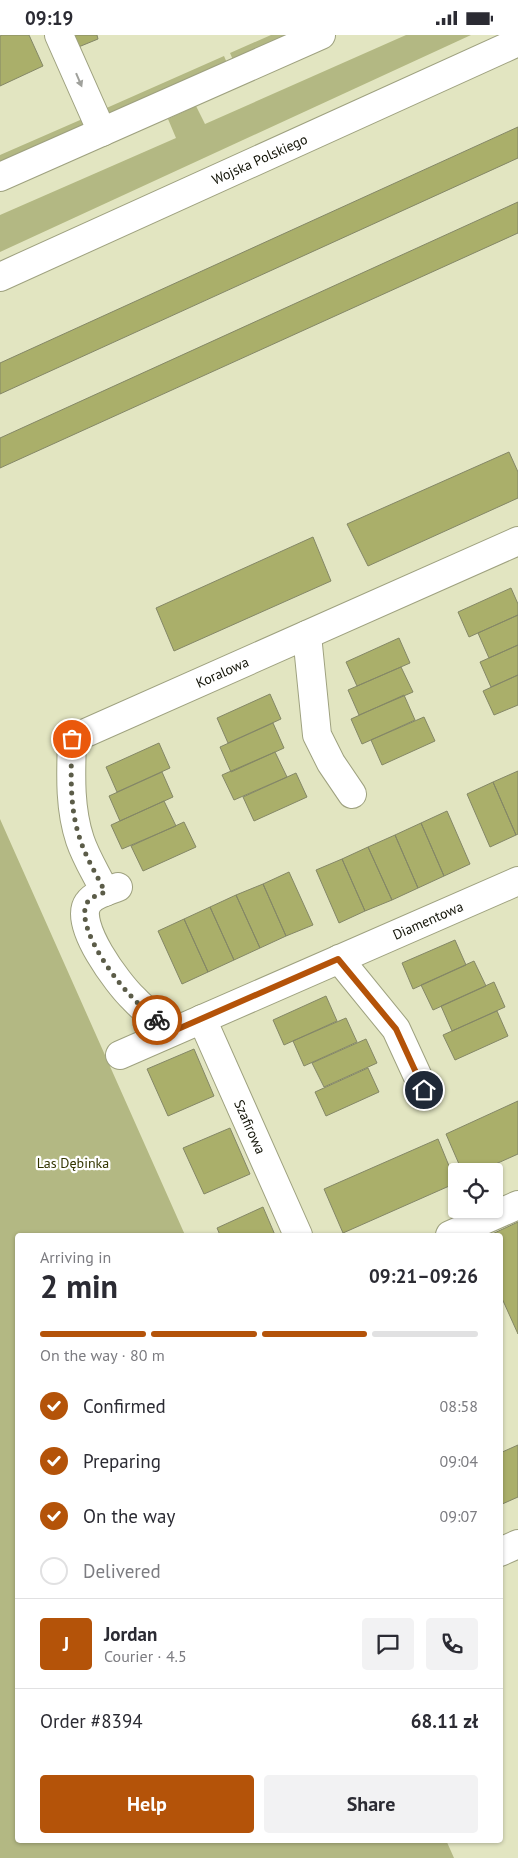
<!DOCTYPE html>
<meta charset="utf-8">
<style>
body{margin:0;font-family:"PT Sans",sans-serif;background:#f2f2f3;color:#2b2b33;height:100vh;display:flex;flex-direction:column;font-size:19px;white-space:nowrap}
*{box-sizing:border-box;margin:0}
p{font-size:16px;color:#7c7c81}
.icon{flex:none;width:28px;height:28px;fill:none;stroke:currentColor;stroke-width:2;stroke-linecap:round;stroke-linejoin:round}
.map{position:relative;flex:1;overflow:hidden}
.side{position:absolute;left:15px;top:1198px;width:488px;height:610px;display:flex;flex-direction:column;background:#fff;border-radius:5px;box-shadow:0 1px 4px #0004}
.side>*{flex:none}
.fabs{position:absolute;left:448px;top:1128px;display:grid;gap:10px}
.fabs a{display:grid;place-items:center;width:55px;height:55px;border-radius:5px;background:#fff;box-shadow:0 1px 4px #0004;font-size:25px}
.pin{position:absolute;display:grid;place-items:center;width:42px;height:42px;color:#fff;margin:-21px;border:2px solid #fff;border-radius:50%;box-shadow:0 1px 5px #0007}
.courier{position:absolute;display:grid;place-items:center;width:50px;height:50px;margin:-25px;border:4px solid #b45309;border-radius:50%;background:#fff;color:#222;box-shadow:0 1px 6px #0007}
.headline em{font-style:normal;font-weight:800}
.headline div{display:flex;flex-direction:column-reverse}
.headline{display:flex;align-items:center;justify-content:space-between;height:85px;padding:0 25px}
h1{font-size:32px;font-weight:800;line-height:38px}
.bar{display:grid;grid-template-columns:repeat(4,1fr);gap:8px 5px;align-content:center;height:60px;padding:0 25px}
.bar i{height:6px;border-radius:4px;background:#e1e1e2}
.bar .selected{background:#b45309}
.bar p{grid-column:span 4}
.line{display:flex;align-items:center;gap:12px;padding:0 25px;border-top:1px solid #e1e1e2}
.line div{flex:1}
.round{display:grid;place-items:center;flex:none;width:52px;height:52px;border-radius:5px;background:#f2f2f3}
ol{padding:0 25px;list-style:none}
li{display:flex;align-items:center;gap:15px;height:55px}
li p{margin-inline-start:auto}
li .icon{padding:5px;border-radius:50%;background:#b45309;color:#fff;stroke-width:4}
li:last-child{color:#7c7c81}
li i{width:28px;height:28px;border:2px solid #e1e1e2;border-radius:50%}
.cta{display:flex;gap:10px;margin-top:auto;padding:10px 25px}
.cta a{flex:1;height:58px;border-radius:5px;background:#b45309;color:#fff;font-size:20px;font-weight:800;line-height:58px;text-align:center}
.cta a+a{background:#f2f2f3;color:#2b2b33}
.status{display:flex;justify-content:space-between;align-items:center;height:35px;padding:0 25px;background:#fff;direction:ltr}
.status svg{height:14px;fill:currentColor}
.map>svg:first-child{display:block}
.green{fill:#b3b883}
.building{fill:#aaaf6a;stroke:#848766}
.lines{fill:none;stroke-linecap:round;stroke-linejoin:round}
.street-casing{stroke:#9ea17f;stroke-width:30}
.secondary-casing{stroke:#9ea17f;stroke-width:30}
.street{stroke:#fff;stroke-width:28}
.secondary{stroke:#fff;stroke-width:28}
.oneway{fill:#a0a19c}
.done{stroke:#5b5c48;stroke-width:5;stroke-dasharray:0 9}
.route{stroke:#b45309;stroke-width:6}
.labels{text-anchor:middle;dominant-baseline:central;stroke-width:4.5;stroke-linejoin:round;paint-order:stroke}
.street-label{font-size:14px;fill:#121307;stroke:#fff}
.park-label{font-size:14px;fill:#333500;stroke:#fff}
</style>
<div class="status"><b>09:19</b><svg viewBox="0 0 49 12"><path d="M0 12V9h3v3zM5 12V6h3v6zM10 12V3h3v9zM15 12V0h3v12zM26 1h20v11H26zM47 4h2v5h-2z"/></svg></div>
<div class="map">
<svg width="518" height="1823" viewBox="0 0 518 1823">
<rect width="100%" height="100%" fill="#e2e5c1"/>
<path class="green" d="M271 0H290L233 25 230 18Z
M406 0H471L0 217V180L176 103 168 84 196 71 205 89Z
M224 21 227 28 109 80 102 75Z
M87 82 83 92 0 128V120Z
M0 784 185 1200H18V1805H446L454 1823H0Z"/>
<path class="building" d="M2 0H29L43 31 0 51V1Z
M71 0H97L98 4 76 13Z
M518 92V123L0 359V328Z
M518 167V198L0 433V403Z
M509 417 518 437V463L368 531 347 489Z
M313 502 331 546 174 616 156 573Z
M511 553 518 569V580L469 602 458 577Z
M518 580V610L489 623 478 598Z
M399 603 410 628 357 651 346 627Z
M518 610V640L491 652 480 627Z
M401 632 413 657 359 680 348 655Z
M518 640V670L494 680 483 656Z
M270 659 281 684 228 708 217 683Z
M404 660 415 685 362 709 351 684Z
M424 682 435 706 382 730 371 705Z
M273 688 284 713 231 737 220 712Z
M159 708 170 733 117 757 106 732Z
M275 717 287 742 234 765 222 740Z
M518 736V799L516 800 493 747Z
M162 737 173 762 120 786 109 761Z
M296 738 307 762 254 786 243 762Z
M493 747 516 800 490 812 467 759Z
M164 766 176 791 122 814 111 790Z
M447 776 470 829 444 841 421 788Z
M184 787 196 812 143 836 131 811Z
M421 788 444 841 418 853 395 800Z
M395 800 418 853 392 865 368 812Z
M368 812 392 865 365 876 342 824Z
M342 824 365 876 339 888 316 835Z
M289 837 313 890 286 901 263 849Z
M263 849 286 901 260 913 236 860Z
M236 860 260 913 234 925 210 872Z
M210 872 234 925 208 937 184 884Z
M184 884 208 937 182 949 158 896Z
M455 905 466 930 413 954 402 928Z
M474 926 486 951 433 975 421 950Z
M494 947 505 972 452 996 441 971Z
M326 961 337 986 284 1010 273 985Z
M497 976 508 1001 455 1025 443 1000Z
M346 983 357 1007 304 1031 293 1006Z
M366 1004 377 1028 324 1052 312 1028Z
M194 1014 214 1061 168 1081 147 1034Z
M368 1033 379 1057 326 1081 315 1057Z
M518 1066V1119L480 1136H462L446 1099Z
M230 1093 250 1139 204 1159 183 1113Z
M438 1104 456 1148 343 1198 324 1154Z
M263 1172 275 1200H220L217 1193Z
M518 1187V1299L500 1259V1200H490Z
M518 1410V1462L500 1470V1418Z"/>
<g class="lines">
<defs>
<g id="street">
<path d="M59 0 102 97"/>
<path d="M0 142 321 0"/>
<path d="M307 600 317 700 331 728 352 759"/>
<path d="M118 852C108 856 94 859 88 868 73 889 118 949 134 964 145 976 159 986 171 997"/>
<path id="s1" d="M105 857C97 840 86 823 80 805 69 772 71 737 72 704L518 506"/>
<path d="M339 924 396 994 424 1055"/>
<path id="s2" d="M202 984 298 1200"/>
<path id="s3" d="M120 1020 518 846"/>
<path d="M450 1200 518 1170"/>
<path d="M500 1517 518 1509"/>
</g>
<g id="secondary">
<path id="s4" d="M0 242 518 7"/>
</g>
</defs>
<use href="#street" class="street-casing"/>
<use href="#secondary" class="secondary-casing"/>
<use href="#street" class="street"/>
<use href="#secondary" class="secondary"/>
</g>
<defs><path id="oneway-solid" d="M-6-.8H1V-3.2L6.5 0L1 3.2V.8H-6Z" transform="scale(1.25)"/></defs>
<use class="oneway" href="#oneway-solid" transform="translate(79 45) rotate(67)"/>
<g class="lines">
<path class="done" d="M72 704C71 737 69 772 80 804 86 823 97 840 105 857 98 860 89 862 86 870 77 895 117 948 134 964 141 972 149 978 157 985"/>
<path class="route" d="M157 985 171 997 338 924 396 994 424 1055"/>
</g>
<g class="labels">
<g class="street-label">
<text stroke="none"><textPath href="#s4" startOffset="285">Wojska Polskiego</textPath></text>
<text stroke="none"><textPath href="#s1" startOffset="324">Koralowa</textPath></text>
<text stroke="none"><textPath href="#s3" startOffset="336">Diamentowa</textPath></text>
<text stroke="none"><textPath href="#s2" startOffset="118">Szafirowa</textPath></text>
</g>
<g class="park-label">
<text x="73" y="1128">Las Dębinka</text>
</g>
</g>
</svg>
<div class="fabs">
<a><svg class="icon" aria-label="locate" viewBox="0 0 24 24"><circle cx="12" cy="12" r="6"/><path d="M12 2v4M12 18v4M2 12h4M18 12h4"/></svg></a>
</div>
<div class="pin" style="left:72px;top:704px;background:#ea580c"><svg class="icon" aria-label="bag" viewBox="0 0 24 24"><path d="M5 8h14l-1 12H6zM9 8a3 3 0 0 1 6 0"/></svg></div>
<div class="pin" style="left:424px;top:1055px;background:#1f2937"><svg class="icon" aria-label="home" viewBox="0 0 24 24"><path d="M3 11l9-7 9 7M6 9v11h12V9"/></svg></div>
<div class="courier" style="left:157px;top:985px"><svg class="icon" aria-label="bike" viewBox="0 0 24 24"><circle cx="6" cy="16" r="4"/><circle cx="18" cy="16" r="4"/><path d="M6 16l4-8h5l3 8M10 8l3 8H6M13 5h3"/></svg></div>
<section class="side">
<div class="headline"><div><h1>2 min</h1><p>Arriving in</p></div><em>09:21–09:26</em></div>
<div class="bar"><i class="selected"></i><i class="selected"></i><i class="selected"></i><i></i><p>On the way · 80 m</p></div>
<ol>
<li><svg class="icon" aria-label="check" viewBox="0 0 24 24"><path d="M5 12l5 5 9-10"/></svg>Confirmed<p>08:58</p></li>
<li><svg class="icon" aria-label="check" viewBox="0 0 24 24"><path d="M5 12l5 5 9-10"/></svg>Preparing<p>09:04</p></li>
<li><svg class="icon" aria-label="check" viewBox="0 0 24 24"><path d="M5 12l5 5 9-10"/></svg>On the way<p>09:07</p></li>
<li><i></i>Delivered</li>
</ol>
<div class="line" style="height:90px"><b class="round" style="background:#b45309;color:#fff">J</b><div><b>Jordan</b><p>Courier · 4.5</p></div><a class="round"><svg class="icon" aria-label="chat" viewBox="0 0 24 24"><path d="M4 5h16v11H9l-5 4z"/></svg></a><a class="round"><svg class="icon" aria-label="phone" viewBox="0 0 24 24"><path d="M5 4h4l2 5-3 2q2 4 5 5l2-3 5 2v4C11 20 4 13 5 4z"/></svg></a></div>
<div class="line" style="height:65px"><div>Order #8394</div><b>68.11 zł</b></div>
<div class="cta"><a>Help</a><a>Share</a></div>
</section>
</div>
